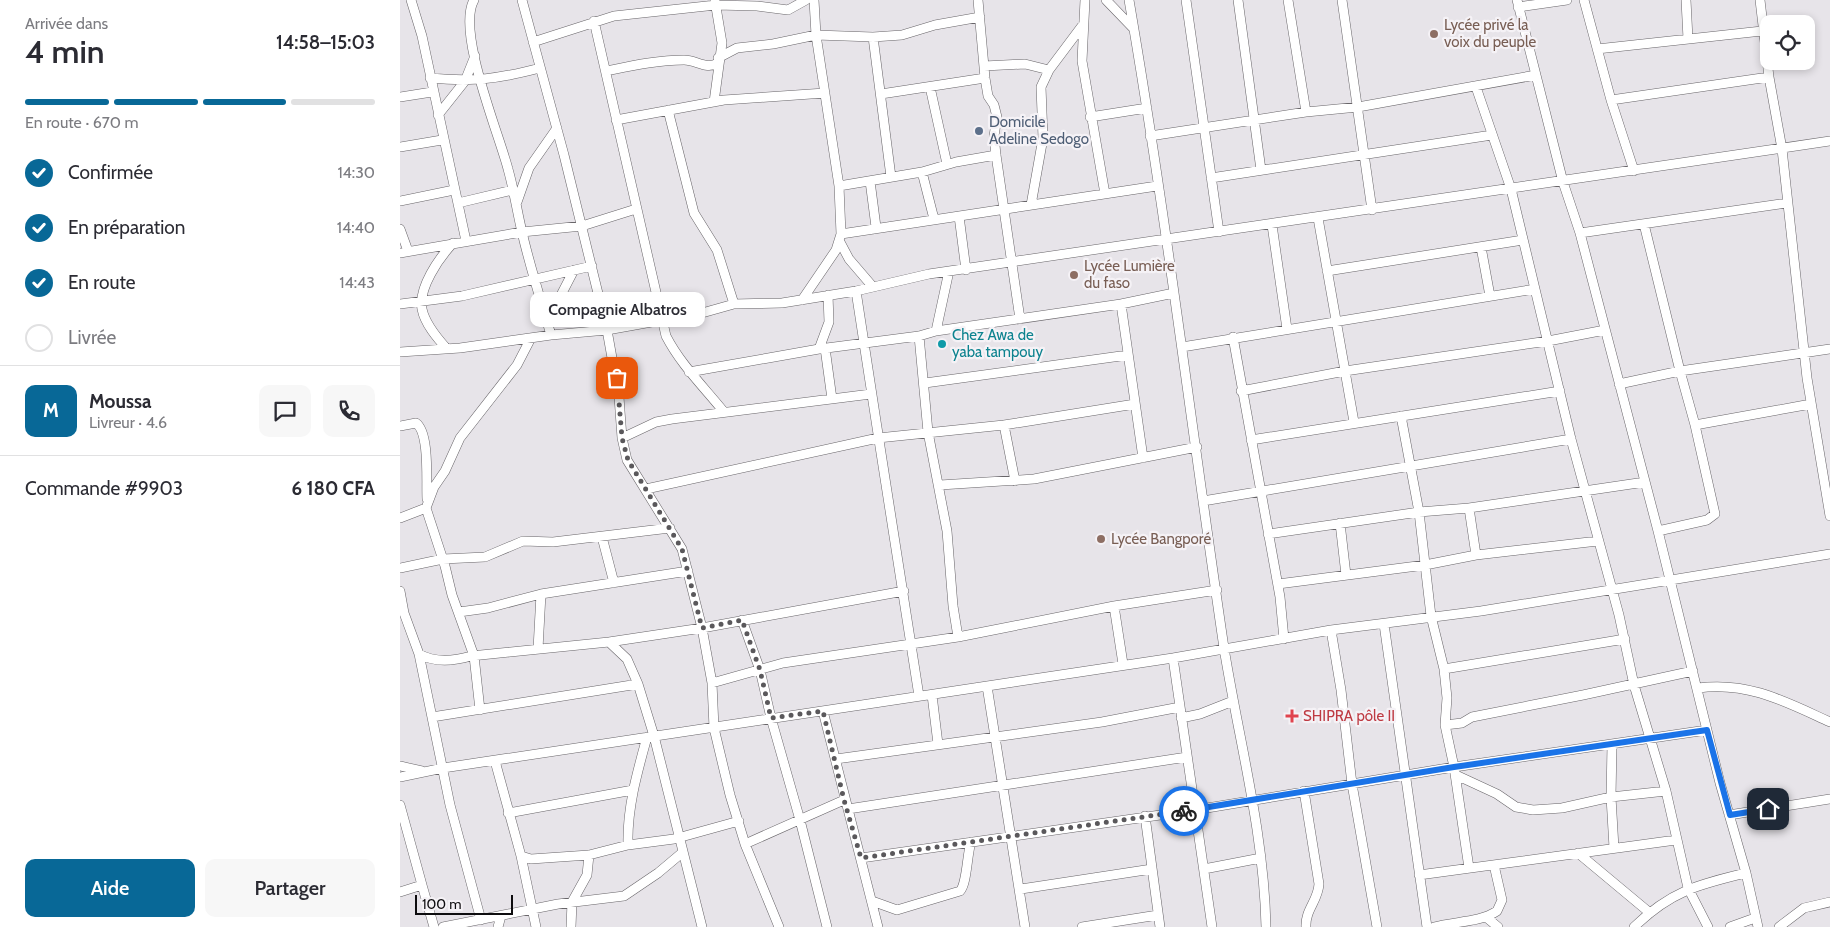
<!DOCTYPE html>
<html lang="fr">
<meta charset="utf-8">
<style>
body{margin:0;font-family:Cabin,sans-serif;background:#f7f7f7;color:#2b2b33;height:100vh;display:flex;flex-direction:column;font-size:19px;white-space:nowrap}
*{box-sizing:border-box;margin:0}
p{font-size:16px;color:#7c7c81}
.icon{flex:none;width:28px;height:28px;fill:none;stroke:currentColor;stroke-width:2;stroke-linecap:round;stroke-linejoin:round}
.map{position:relative;flex:1;overflow:hidden}
.side{display:flex;flex-direction:column;background:#fff;width:400px}
.side>*{flex:none}
.controls{position:absolute;left:1360px;top:15px;display:grid;gap:10px}
.controls a{display:grid;place-items:center;width:55px;height:55px;border-radius:10px;background:#fff;box-shadow:0 2px 8px #0003;font-size:25px}
.scale{position:absolute;left:15px;bottom:12px;width:98px;box-sizing:border-box;padding-left:5px;border:2px solid #0e0d0f;border-top:0;font-size:14px;line-height:18px;white-space:nowrap;color:#0e0d0f;-webkit-text-stroke:4px #f5f2f6;paint-order:stroke}
.pin{position:absolute;display:grid;place-items:center;width:42px;height:42px;color:#fff;margin:-21px;border-radius:10px;box-shadow:0 2px 8px #0006}
.courier{position:absolute;display:grid;place-items:center;width:50px;height:50px;margin:-25px;border:4px solid #1a73e8;border-radius:50%;background:#fff;color:#222;box-shadow:0 1px 6px #0007}
.bubble{position:absolute;height:35px;border-radius:10px;background:#fff;box-shadow:0 2px 8px #0003;font-size:16px;font-weight:600;line-height:35px;text-align:center}
.headline em{font-style:normal;font-weight:600}
.headline div{display:flex;flex-direction:column-reverse}
.headline{display:flex;align-items:center;justify-content:space-between;height:85px;padding:0 25px}
h1{font-size:32px;font-weight:600;line-height:38px}
.bar{display:grid;grid-template-columns:repeat(4,1fr);gap:8px 5px;align-content:center;height:60px;padding:0 25px}
.bar i{height:6px;border-radius:4px;background:#e1e1e2}
.bar .on{background:#086897}
.bar p{grid-column:span 4}
.line{display:flex;align-items:center;gap:12px;padding:0 25px;border-top:1px solid #e1e1e2}
.line div{flex:1}
.round{display:grid;place-items:center;flex:none;width:52px;height:52px;border-radius:10px;background:#f7f7f7}
ol{padding:0 25px;list-style:none}
li{display:flex;align-items:center;gap:15px;height:55px}
li p{margin-inline-start:auto}
li .icon{padding:5px;border-radius:50%;background:#086897;color:#fff;stroke-width:4}
li:last-child{color:#7c7c81}
li i{width:28px;height:28px;border:2px solid #e1e1e2;border-radius:50%}
.button{display:flex;gap:10px;margin-top:auto;padding:10px 25px}
.button a{flex:1;height:58px;border-radius:10px;background:#086897;color:#fff;font-size:20px;font-weight:600;line-height:58px;text-align:center}
.button a+a{background:#f7f7f7;color:#2b2b33}
main{display:flex;flex:1;min-height:0}
.map>svg:first-child{display:block}
.lines{fill:none;stroke-linecap:round;stroke-linejoin:round}
.minor-casing{stroke:#686569;stroke-width:10}
.minor{stroke:#fff;stroke-width:9}
.done{stroke:#5a585b;stroke-width:5;stroke-dasharray:0 9}
.route{stroke:#1a73e8;stroke-width:6}
.education-dot{fill:#8d6e63;stroke:#f5f2f6;stroke-width:2}
.service-dot{fill:#5c6f8a;stroke:#f5f2f6;stroke-width:2}
.culture-dot{fill:#0f9aa8;stroke:#f5f2f6;stroke-width:2}
.health-dot{fill:#e0444e;stroke:#f5f2f6;stroke-width:2}
.labels{text-anchor:middle;dominant-baseline:central;stroke-width:4.5;stroke-linejoin:round;paint-order:stroke}
.education-label{font-size:15px;fill:#785e54;stroke:#f5f2f6;text-anchor:start}
.service-label{font-size:15px;fill:#4e5e75;stroke:#f5f2f6;text-anchor:start}
.culture-label{font-size:15px;fill:#0d838f;stroke:#f5f2f6;text-anchor:start}
.health-label{font-size:15px;fill:#be3a42;stroke:#f5f2f6;text-anchor:start}
</style>
<main>
<section class="side">
<div class="headline"><div><h1>4 min</h1><p>Arrivée dans</p></div><em>14:58–15:03</em></div>
<div class="bar"><i class="on"></i><i class="on"></i><i class="on"></i><i></i><p>En route · 670 m</p></div>
<ol>
<li><svg class="icon" aria-label="check" viewBox="0 0 24 24"><path d="M5 12l5 5 9-10"/></svg>Confirmée<p>14:30</p></li>
<li><svg class="icon" aria-label="check" viewBox="0 0 24 24"><path d="M5 12l5 5 9-10"/></svg>En préparation<p>14:40</p></li>
<li><svg class="icon" aria-label="check" viewBox="0 0 24 24"><path d="M5 12l5 5 9-10"/></svg>En route<p>14:43</p></li>
<li><i></i>Livrée</li>
</ol>
<div class="line" style="height:90px"><b class="round" style="background:#086897;color:#fff">M</b><div><b>Moussa</b><p>Livreur · 4.6</p></div><a class="round"><svg class="icon" aria-label="chat" viewBox="0 0 24 24"><path d="M4 5h16v11H9l-5 4z"/></svg></a><a class="round"><svg class="icon" aria-label="phone" viewBox="0 0 24 24"><path d="M5 4h4l2 5-3 2q2 4 5 5l2-3 5 2v4C11 20 4 13 5 4z"/></svg></a></div>
<div class="line" style="height:65px"><div>Commande #9903</div><b>6 180 CFA</b></div>
<div class="button"><a>Aide</a><a>Partager</a></div>
</section>
<div class="map">
<svg width="1430" height="927" viewBox="0 0 1430 927">
<rect width="100%" height="100%" fill="#e7e4e9"/>
<g class="lines">
<defs>
<path id="minor" d="M11 0 22 36 66 241
M74 0C56 31 99 134 108 169 114 190 117 211 122 232 130 267 141 301 151 335
M122 0 164 155 207 330 219 397 222 438 227 460 282 549 302 628 312 683 314 728 330 795 345 844 379 927
M578 0 585 78 588 96 594 105 597 117 594 136 596 155 620 319
M685 0 682 61 705 194
M706 0 733 28
M729 0C766 215 792 432 824 648 839 741 864 832 866 927
M786 0 819 232
M838 0 861 170
M888 0 906 112
M942 0 972 210
M1117 0 1163 182 1180 233 1258 531 1320 783 1346 873 1358 927
M1184 0 1211 100 1234 171
M1286 0 1288 39
M1360 0 1369 77 1382 149 1407 378 1430 516
M1118 7 1167 0
M194 21 266 336C281 365 304 387 324 412
M473 37 491 177
M133 42 214 16 316 5 357 6 388 10 406 0
M1197 49 1362 31
M318 58 337 48 373 44 416 35 473 37 502 35 535 25 580 17
M584 66 625 64 649 70
M206 71C231 66 258 60 284 60 297 60 306 70 318 63
M30 78C74 82 98 79 140 68
M530 87 547 164
M1076 87 1111 189 1171 439 1219 615 1234 685 1266 791 1288 888 1308 927
M481 94 585 78
M0 97 32 92
M1211 100 1369 77
M314 102 322 43 315 1
M268 110 294 213 317 250 334 304
M38 115 65 81 75 56
M690 117 747 108
M216 120 324 100 425 93
M750 136 906 112 958 107 1136 75
M0 147 42 140
M522 172 534 219
M811 178 1092 135
M470 181 476 227
M439 186 522 172 556 162 596 155
M0 201 54 190
M117 202 129 168 157 128
M58 203 113 190
M631 205 643 138 641 87 649 70 682 26
M559 216 566 270
M918 218 954 422
M1244 224 1280 371 1295 425 1315 514 1307 520 1258 531
M872 225 887 329
M0 229 8 251
M1180 233 1387 203
M441 234 757 186
M440 242 449 259 473 287
M1081 247 1090 296
M0 253 122 232 182 226 236 209
M927 271 1123 240
M456 291C477 426 497 561 519 696
M402 300 436 250 441 234 439 186 416 35 414 0
M0 304 62 296 192 266
M721 304 743 458
M147 322 174 270
M536 331 549 271
M519 336 528 432 547 531 553 606 558 637
M833 337 880 597 884 639
M782 347 1135 289
M425 348 432 399
M47 349C37 338 25 324 22 309 18 288 39 258 53 243
M419 349 429 322 428 295
M0 352 60 348 151 335 207 330 302 313 334 304 382 303 456 291 529 274 1430 141
M289 372 419 349 519 336 536 331 721 304 774 293
M525 383 728 355
M1219 384 1280 371 1430 349
M841 391 945 371 1148 341 1205 330
M1001 416 1019 512 1031 616 1044 669 1047 698 1045 725 1054 767 1069 868
M604 425 615 481
M1295 425 1411 404
M0 426 16 423C30 433 26 483 27 499
M222 438 256 422 272 419 471 394
M851 440 1160 391
M540 485 634 479 797 447
M246 489 478 438 604 425 735 404
M803 501 1171 439
M1069 508 1076 555 1198 541
M0 518 26 508
M940 523 946 575
M868 534 1019 512 1069 508 1245 482
M202 537 214 583
M0 568 43 559 85 557 123 541 153 542 270 528
M878 584 1025 565 1076 555
M0 591 4 613 19 654 50 805 81 920
M714 606 723 664
M59 612 88 608 141 594 288 571
M342 620 360 670 371 718 400 820 427 927
M984 624 1027 927
M931 630 941 690 952 784 977 927
M209 642 227 659 238 684
M138 649 141 594
M19 654C35 663 54 661 71 656L209 642 302 628 504 591
M773 658 812 927
M1044 669 1225 639
M312 683 383 663 558 637 714 606 817 590
M587 686 625 927
M1298 688C1348 681 1386 702 1430 722
M532 695 538 744
M80 710 74 656 52 595 45 566 26 508 34 487 45 471 60 438 117 365 131 338
M423 711 478 927
M32 717 238 684 254 736 302 927
M781 718 800 714 833 701
M1045 725 1062 723 1072 717 1183 695 1293 671
M1212 745 1211 797 1214 848
M436 759 702 722 780 707
M95 761 121 856 131 859 189 855 228 845 274 839 339 821
M0 766 22 771
M1056 775 1097 794 1116 807 1133 810 1162 808 1211 797 1266 791
M0 777 43 768 773 658 931 630 1081 611 1430 554
M904 791 919 884C918 901 905 910 906 927
M0 805 22 885 0 892
M448 809 787 757
M108 813 233 790
M1329 815 1430 799
M745 816 760 927
M345 844 444 800
M228 845C227 808 237 773 247 737
M1178 853 1250 913
M121 856 136 927
M461 858 795 810 1054 767 1307 730
M804 869 861 858
M1019 875 1276 840
M22 885 34 927
M621 889 752 869
M472 901 497 910 560 891C567 884 567 854 571 842
M1086 917 1098 927
M43 927 158 904 224 896 258 873 283 852
M98 927 101 916
M171 927 172 902 187 875 189 855
M682 927 758 915
M1034 927C1055 921 1079 923 1097 911L1102 900 1094 865
M1234 927C1271 891 1297 885 1346 873
M1330 927 1355 918
M1379 927 1404 908 1430 902"/>
</defs>
<use href="#minor" class="minor-casing"/>
<use href="#minor" class="minor"/>
</g>
<g class="lines">
<path class="done" d="M217 378 222 438 228 460 282 549 302 628 342 620 360 670 371 718 423 711 444 800 461 858 784 811"/>
<path class="route" d="M784 811 1054 767 1307 730 1330 815 1368 809"/>
</g>
<g class="education-dot">
<circle cx="1034" cy="34" r="5"/>
<circle cx="674" cy="275" r="5"/>
<circle cx="701" cy="539" r="5"/>
</g>
<circle class="service-dot" cx="579" cy="131" r="5"/>
<circle class="culture-dot" cx="542" cy="344" r="5"/>
<path class="health-dot" d="M889.5 708.5h5v5h5v5h-5v5h-5v-5h-5v-5h5z"/>
<g class="labels">
<g class="education-label">
<text x="1044" y="25">Lycée privé la<tspan x="1044" dy="17">voix du peuple</tspan></text>
<text x="684" y="266">Lycée Lumière<tspan x="684" dy="17">du faso</tspan></text>
<text x="711" y="539">Lycée Bangporé</text>
</g>
<g class="service-label">
<text x="589" y="122">Domicile<tspan x="589" dy="17">Adeline Sedogo</tspan></text>
</g>
<g class="culture-label">
<text x="552" y="335">Chez Awa de<tspan x="552" dy="17">yaba tampouy</tspan></text>
</g>
<g class="health-label">
<text x="903" y="716">SHIPRA pôle II</text>
</g>
</g>
</svg>
<div class="controls">
<a><svg class="icon" aria-label="locate" viewBox="0 0 24 24"><circle cx="12" cy="12" r="6"/><path d="M12 2v4M12 18v4M2 12h4M18 12h4"/></svg></a>
</div>
<div class="scale">100 m</div>
<div class="pin" style="left:217px;top:378px;background:#ea580c"><svg class="icon" aria-label="bag" viewBox="0 0 24 24"><path d="M5 8h14l-1 12H6zM9 8a3 3 0 0 1 6 0"/></svg></div>
<div class="pin" style="left:1368px;top:809px;background:#1f2937"><svg class="icon" aria-label="home" viewBox="0 0 24 24"><path d="M3 11l9-7 9 7M6 9v11h12V9"/></svg></div>
<div class="courier" style="left:784px;top:811px"><svg class="icon" aria-label="bike" viewBox="0 0 24 24"><circle cx="6" cy="16" r="4"/><circle cx="18" cy="16" r="4"/><path d="M6 16l4-8h5l3 8M10 8l3 8H6M13 5h3"/></svg></div>
<div class="bubble" style="left:130px;top:292px;width:175px">Compagnie Albatros</div>
</div>
</main>
